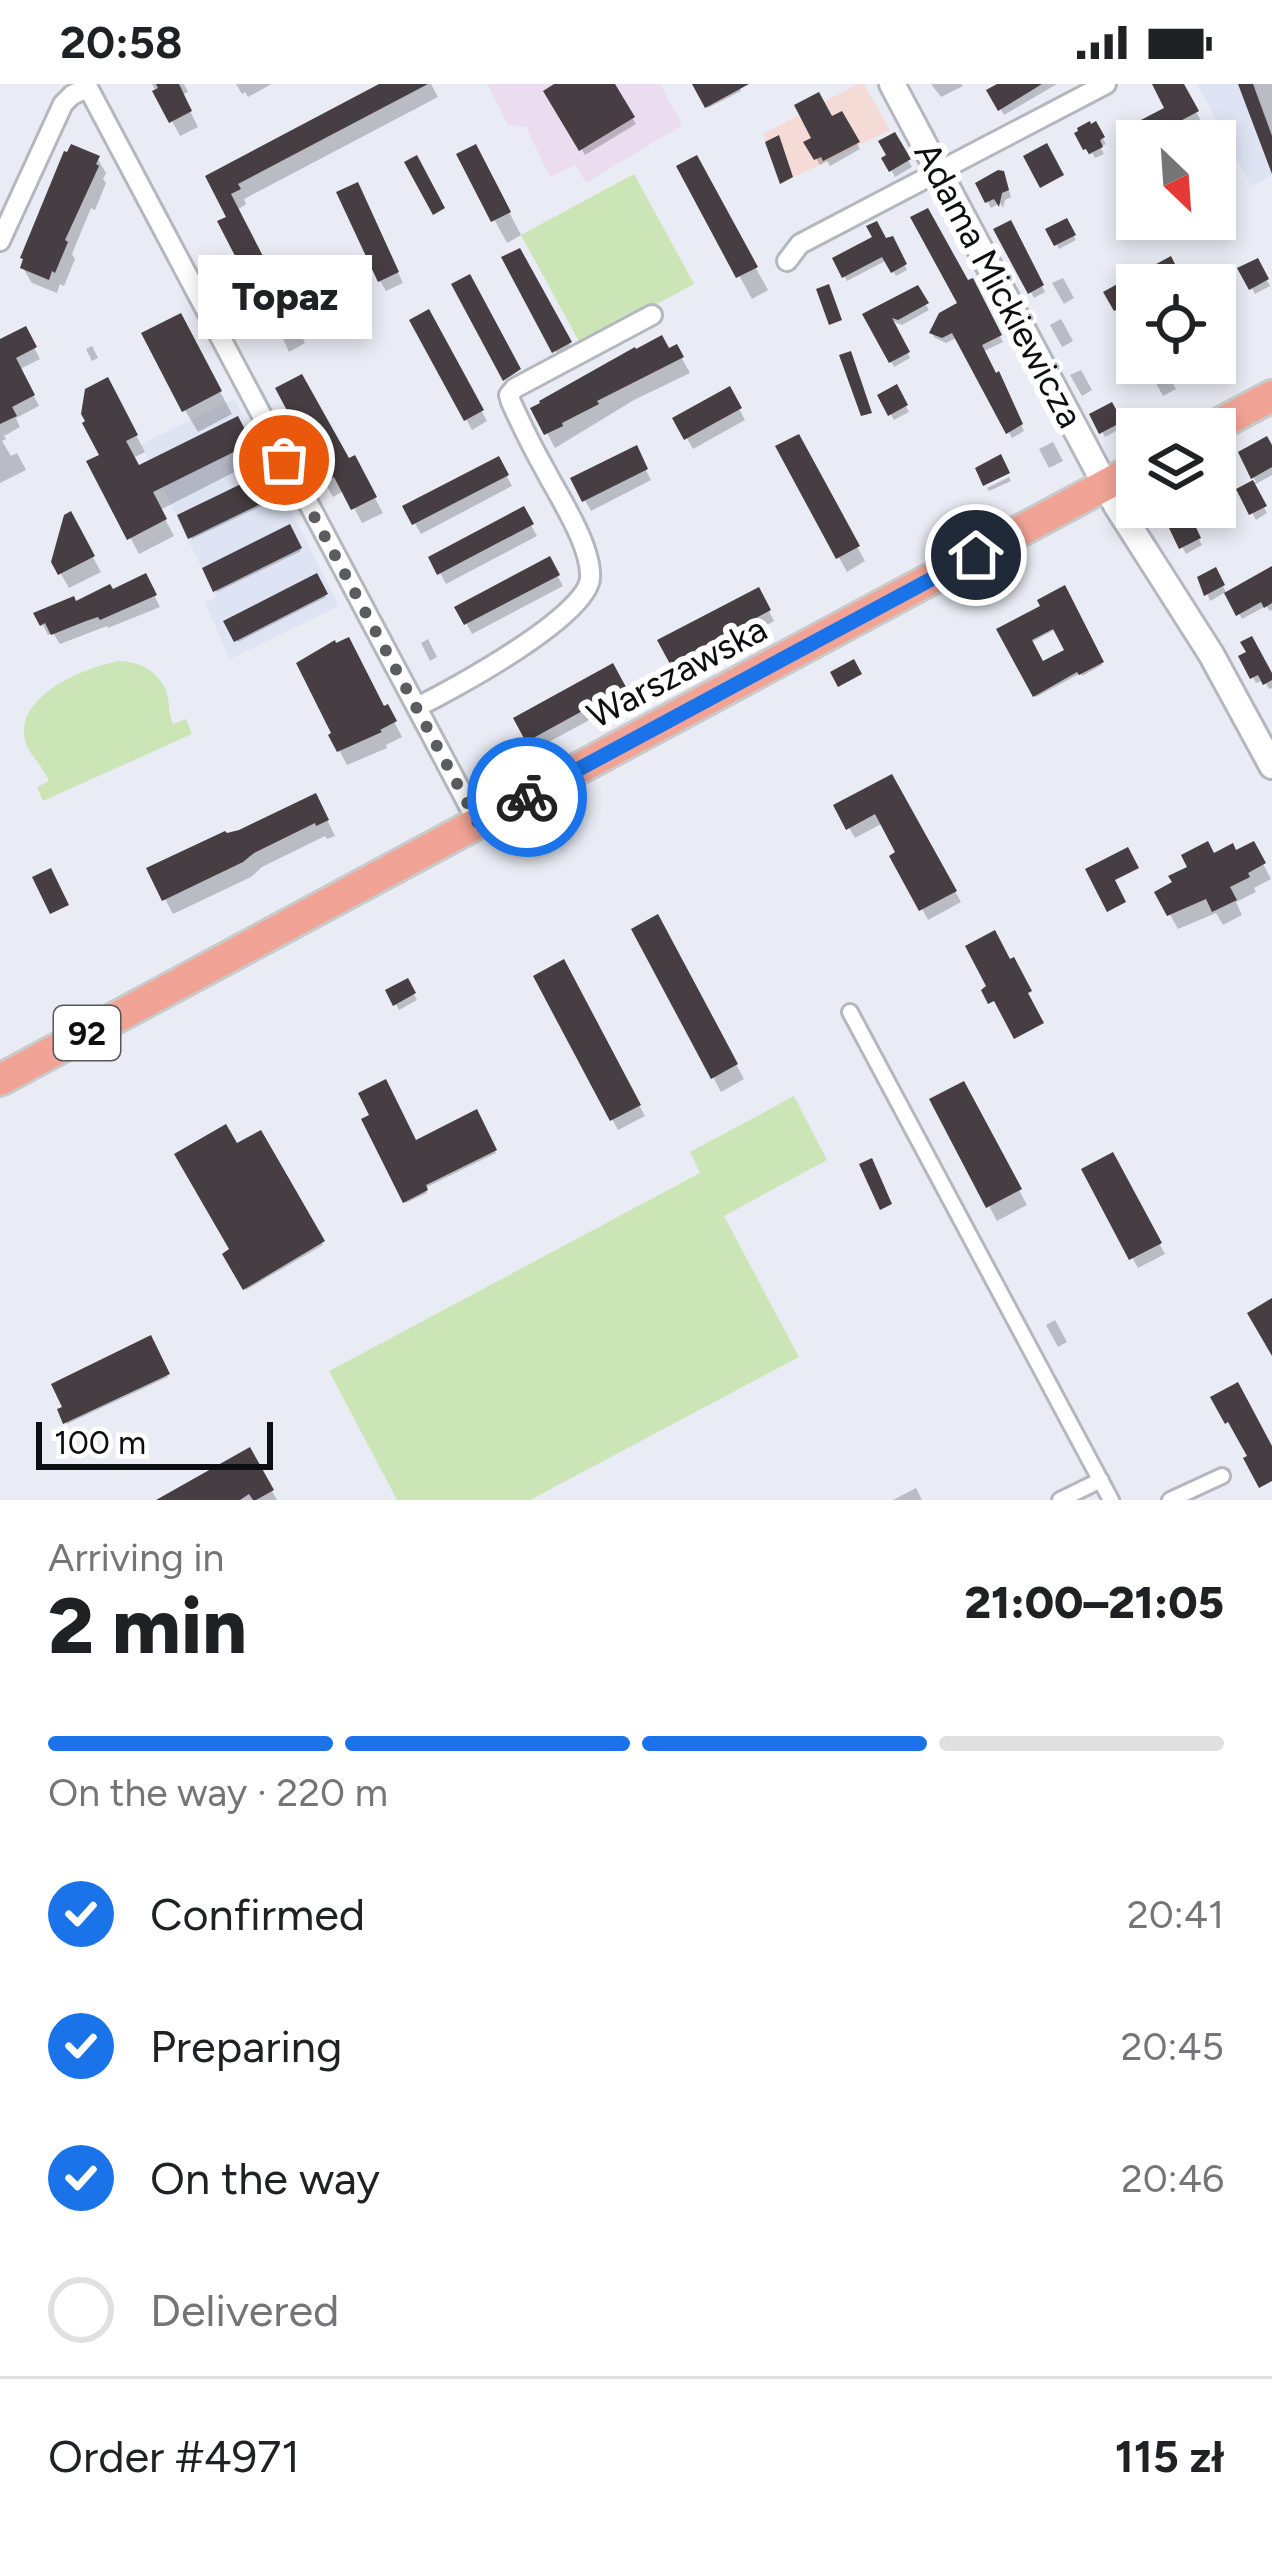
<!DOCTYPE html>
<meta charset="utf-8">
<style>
body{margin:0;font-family:Figtree,sans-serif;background:#f6f6f6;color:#202124;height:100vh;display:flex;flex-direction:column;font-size:45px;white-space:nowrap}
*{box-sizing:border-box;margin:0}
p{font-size:39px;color:#757577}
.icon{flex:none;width:66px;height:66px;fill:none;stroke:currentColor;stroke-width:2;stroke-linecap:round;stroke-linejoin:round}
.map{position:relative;height:1416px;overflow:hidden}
.details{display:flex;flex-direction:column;background:#fff;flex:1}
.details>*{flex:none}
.needle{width:78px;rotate:155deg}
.tools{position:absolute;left:1116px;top:36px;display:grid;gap:24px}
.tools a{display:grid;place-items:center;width:120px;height:120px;border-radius:0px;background:#fff;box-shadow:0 6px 18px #0003;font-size:60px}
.scale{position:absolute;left:36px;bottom:30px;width:237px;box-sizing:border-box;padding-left:12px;border:6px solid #0d0e11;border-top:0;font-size:33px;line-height:42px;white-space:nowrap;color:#0d0e11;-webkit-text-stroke:9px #fff;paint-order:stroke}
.pin{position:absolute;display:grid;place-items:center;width:102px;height:102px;color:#fff;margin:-51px;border:6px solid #fff;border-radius:50%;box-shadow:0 3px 12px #0007}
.courier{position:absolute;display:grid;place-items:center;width:120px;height:120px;margin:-60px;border:9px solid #1a73e8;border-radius:50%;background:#fff;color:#222;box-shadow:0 3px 15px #0007}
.bubble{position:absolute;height:84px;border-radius:0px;background:#fff;box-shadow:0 6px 18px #0003;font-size:39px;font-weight:800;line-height:84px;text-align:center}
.overview em{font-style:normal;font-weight:800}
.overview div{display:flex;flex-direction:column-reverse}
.overview{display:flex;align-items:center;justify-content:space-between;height:204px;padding:0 48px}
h1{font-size:78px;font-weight:800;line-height:90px}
.bar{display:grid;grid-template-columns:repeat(4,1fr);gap:18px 12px;align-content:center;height:144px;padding:0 48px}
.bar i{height:15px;border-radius:9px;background:#e0e0e0}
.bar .current{background:#1a73e8}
.bar p{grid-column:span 4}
.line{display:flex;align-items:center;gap:30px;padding:0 48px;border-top:3px solid #e0e0e0}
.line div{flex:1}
ol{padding:0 48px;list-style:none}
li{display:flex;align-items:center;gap:36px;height:132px}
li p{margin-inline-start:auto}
li .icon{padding:12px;border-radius:50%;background:#1a73e8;color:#fff;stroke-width:4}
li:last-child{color:#757577}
li i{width:66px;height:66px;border:6px solid #e0e0e0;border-radius:50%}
.status{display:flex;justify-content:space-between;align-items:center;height:84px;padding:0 60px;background:#fff;direction:ltr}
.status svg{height:33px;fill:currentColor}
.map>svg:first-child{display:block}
.commercial{fill:#f5dbd6}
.built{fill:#dfe4f4}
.education{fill:#ebdcef}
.green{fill:#cce5b7}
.shadow{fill:#0003;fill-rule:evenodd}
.building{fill:#463e42;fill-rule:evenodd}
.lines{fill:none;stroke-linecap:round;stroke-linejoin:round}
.pedestrian-casing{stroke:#b5b7bf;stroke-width:20}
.minor-casing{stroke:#b5b7bf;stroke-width:24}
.tertiary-casing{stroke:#b5b7bf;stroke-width:30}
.primary-casing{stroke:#cacacb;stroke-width:36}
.pedestrian{stroke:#fff;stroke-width:14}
.minor{stroke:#fff;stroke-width:18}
.tertiary{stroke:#fff;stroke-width:24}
.primary{stroke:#f1a495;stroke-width:30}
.done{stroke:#5a5c60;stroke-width:12;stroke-dasharray:0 21.6}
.route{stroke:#1a73e8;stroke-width:15}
.labels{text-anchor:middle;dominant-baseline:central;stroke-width:12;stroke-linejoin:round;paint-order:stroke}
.shield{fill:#fff;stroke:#565658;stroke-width:3}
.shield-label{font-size:33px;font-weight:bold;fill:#0d0e11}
.street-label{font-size:36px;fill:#0d0e11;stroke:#fff}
</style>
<div class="status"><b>20:58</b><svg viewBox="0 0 49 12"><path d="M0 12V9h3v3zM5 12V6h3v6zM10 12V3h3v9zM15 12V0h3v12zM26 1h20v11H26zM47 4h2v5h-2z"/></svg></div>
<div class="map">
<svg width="1272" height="1416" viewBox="0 0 1272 1416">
<rect width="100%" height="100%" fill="#e9ecf4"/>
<path class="commercial" d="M858 0H864L890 46 780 100 763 50Z"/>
<path class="built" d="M1197 0H1255L1272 48V92L1251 102Z
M234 315 339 522 230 575 205 519 216 513 141 360Z"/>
<path class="education" d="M487 0H660L682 41 586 99 576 81 550 93 526 43 508 41Z"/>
<path class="green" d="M634 90 694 200 581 261 521 151Z
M119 577C142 578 160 588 167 610 170 621 168 630 173 640L186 635 192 650 43 717 37 703 49 697C43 682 29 671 25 656 15 611 86 583 119 577Z
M794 1012 827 1076 724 1132 799 1273 530 1416H397L329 1287 700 1089 690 1068Z"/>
<path class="shadow" d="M152 0H184L188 8 182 11 198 43 180 52Z
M236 0H272L248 13 245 8 242 10Z
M385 0H431L438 13 244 115 246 120 237 126 305 259 289 268 209 93Z
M560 0H612L636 40 585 71 547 8Z
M695 0H738L741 7 708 24Z
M931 0H961L963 2 941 13Z
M1000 0H1057L1004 31 990 7Z
M1164 0H1181L1201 37 1167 57H1137L1168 25Z
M1241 0H1272V83Z
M841 31 860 65 830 82 827 77 820 81 807 59 831 36Z
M1095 41 1106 60 1100 63 1104 70 1095 74 1092 69 1089 71 1078 50Z
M894 52 912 83 895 93 885 75Z
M460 72 487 86 521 151 507 159Z
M97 74 106 89 103 95 106 99 95 126 91 124 72 170 75 175 64 202 60 200 57 209 32 199 23 184Z
M695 75 768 206 752 215 680 84Z
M1006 97 1011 113 1005 116 1003 124 1000 119 991 124 979 101Z
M362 112 403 199 386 207 380 197Z
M1066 138 1076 156 1059 165 1050 146Z
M1010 140 1045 208 1034 214 997 146Z
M891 156 907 186 896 192 887 176 847 197 836 176Z
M519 168 575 270 561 277 505 174Z
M1257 178 1270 202 1255 210 1241 186Z
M1063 194 1074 214 1064 220 1052 199Z
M971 198 1003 258 982 268 995 293 1001 296 1024 347 1012 354 958 253 946 259 935 254 932 249 961 220 967 200Z
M1120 202 1133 225 1120 232 1107 209Z
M1215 203 1222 216 1217 219 1223 230 1215 234Z
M917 205 929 226 902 241 890 236 910 274 894 283 866 231Z
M428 229 487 337 472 346 413 237Z
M1061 235 1073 257 1062 263 1050 241Z
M25 246 40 275 20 285 39 322 16 334 20 343 4 352 6 355 2 357 11 372 17 369 26 386 0 399V259Z
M192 255 232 330 198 348 185 326Z
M92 262 98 274 92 277 86 265Z
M676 264 690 289 634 316 555 364 534 325Z
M1215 266 1221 277 1207 285 1204 279H1215Z
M1081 286 1092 306 1082 312 1070 291Z
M1166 287 1176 305 1163 312 1153 294Z
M107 297 145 368 133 374 138 385 246 352 258 376 160 426 174 452 139 470 90 378 103 372Z
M896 304 909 328 894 336 881 312Z
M729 306 745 336 693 365 676 335Z
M1110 322 1121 340 1136 331 1144 345H1137V349L1133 351 1127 341 1105 353 1093 331Z
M798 354 865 477 847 488 779 363Z
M1053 358 1063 377 1049 384 1039 365Z
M635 365 651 396 591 427 574 396Z
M1272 366V391L1252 402 1267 429 1256 436 1240 406 1256 398 1241 369Z
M354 375 383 429 362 439 345 406 333 413 318 386Z
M498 376 512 402 421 450 406 424Z
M265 392 276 415 192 455 181 433Z
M1009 393 1011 397 989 407 987 404Z
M1217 398 1230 422 1192 442 1202 461 1186 470 1173 446 1188 438 1180 423H1215V400Z
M523 426 537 452 446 500 432 474Z
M70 431 101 488 69 504 54 478Z
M289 444 301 467 217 508 206 485Z
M549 476 563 502 472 550 458 524Z
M1272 486V526L1270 527 1266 522 1242 535 1228 510Z
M1215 487 1226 508 1210 517 1201 494Z
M145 493 160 523 108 544 107 542 60 560 53 549 48 551 38 531 112 509Z
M316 493 326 513 238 558 227 538Z
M1064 505 1102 581 1082 592 1081 589 1036 613 1000 547 1044 523ZM1056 545 1068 567 1042 581 1030 559Z
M758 507 774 537 679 589 661 557Z
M428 555 437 573 430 577 421 559Z
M1242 573 1272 595V604L1269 605 1264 596 1256 599Z
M612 583 630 614 534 666 517 635Z
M387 624 402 653 386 661 387 664 347 681 332 652Z
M837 723 911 727 961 818 928 836 894 773 900 770 883 739 855 754Z
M323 727 335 752 327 755 325 752 262 783 251 793 173 830 165 815Z
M1253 761 1271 795 1254 804 1256 808 1236 818 1242 831 1223 841 1216 829 1178 845 1158 809 1214 773Z
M657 834 744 995 721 1008 635 846Z
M563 879 645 1032 618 1046 537 893Z
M407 898 417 916 399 926 389 907Z
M963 1001 1027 1121 997 1137 933 1017Z
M476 1029 496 1069 425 1104 427 1109 406 1119 365 1037 415 1059Z
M260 1050 323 1161 246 1206 226 1171 233 1166 236 1063Z
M1112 1072 1165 1170 1138 1184 1085 1086Z
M1055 1236 1067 1258 1058 1263 1046 1241Z
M150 1255 168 1293 67 1340 61 1327Z
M249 1367 277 1416H162Z
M916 1404 922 1416H893Z"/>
<path class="building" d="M156 0H179L192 27 169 39 152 7 158 4Z
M379 0H428L238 100 241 105 231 110 300 244 278 255 217 137 226 133 205 92Z
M554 0H615L635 33 579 67 543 7Z
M692 0H749L705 24Z
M997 0H1042L998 27 986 6Z
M1152 0H1184L1199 27 1156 50 1158 53 1149 57H1134L1129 48 1140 43 1137 38 1164 24Z
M1238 0H1253L1272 52V90Z
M819 8 832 32 842 27 860 58 823 77 821 73 814 76 803 58 811 54 794 21Z
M1090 37 1091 40 1096 37 1105 53 1100 56 1103 63 1089 70 1086 65 1083 66 1074 49 1078 47 1077 44Z
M895 48 911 75 889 88 881 74 886 71 878 57Z
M779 51 793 93 780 100 765 58Z
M1047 59 1064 91 1040 104 1023 72Z
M71 60 100 72 96 80 99 82 65 156 68 158 55 189 52 187 49 196 20 184 23 175 20 174 64 67 67 68Z
M476 60 511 128 491 138 456 70Z
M417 71 445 124 433 131 404 78Z
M697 71 758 183 736 194 676 82Z
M998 86 1004 87 1009 106 1002 109 999 123 994 115 985 119 975 99Z
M358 98 399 188 378 198 336 108Z
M928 124 968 196 973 194 1002 251 982 261 996 289 999 287 1023 340 1006 350 952 249 942 254 929 249 939 229 957 219 910 133Z
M1067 134 1076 151 1054 162 1045 145Z
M1011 136 1044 201 1028 210 993 145Z
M877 137 886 154 893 152 907 180 891 189 882 173 842 194 832 174 872 153 866 142Z
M520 164 572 258 552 269 501 173Z
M1171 172 1180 190 1196 182 1207 201H1155L1147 185Z
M1258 174 1269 195 1249 206 1237 184Z
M470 190 521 285 503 297 451 200Z
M1121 198 1132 218 1114 227 1103 208Z
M829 200 842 236 829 241 816 205Z
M918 201 929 219 898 236 892 234 910 268 889 279 862 230Z
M429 225 484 326 464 337 409 236Z
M181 229 222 307 182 328 141 249Z
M26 242 37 263 16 274 35 311 12 323 17 332 0 340V299L6 310 0 299V255Z
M662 251 669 264 677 260 684 273 597 317 599 320 562 339 563 342 544 351 530 324 540 319 539 317 635 263 636 265Z
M851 267 872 329 861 332 839 271Z
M302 290 349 374 355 371 377 413 351 426 334 393 322 400 314 385 317 383 275 304Z
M108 293 138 351 126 357 139 381 238 332 252 359 153 408 167 435 127 456 86 377 99 371 82 339 85 337 81 330 85 305Z
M897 300 908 321 888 332 877 311Z
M730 302 742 324 684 356 672 334Z
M1112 318 1122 336 1137 327 1144 339 1128 348 1122 338 1099 350 1089 330Z
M799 350 860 462 836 475 775 362Z
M1267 352 1272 361V383L1251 395 1238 368Z
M637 361 648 385 582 418 570 394Z
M1001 370 1010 389 983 402 975 384Z
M499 372 509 391 412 441 402 422Z
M266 388 277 412 188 455 177 431Z
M1253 396 1267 422 1249 431 1236 405Z
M524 422 534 440 437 491 428 473Z
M71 427 95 472 58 491 51 478 64 431Z
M1191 433 1201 454 1179 465 1169 444Z
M290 440 302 464 213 508 202 484Z
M550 472 560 491 464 541 454 523Z
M1272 482V519L1264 524 1261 518 1236 532 1224 509Z
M1216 483 1225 501 1204 512 1197 493Z
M146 489 157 511 100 536 98 533 86 537 51 551 45 539 40 542 33 529 74 512 76 517 110 500 113 505Z
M317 489 328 510 234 558 223 537Z
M1065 501 1104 578 1079 591 1077 588 1033 613 996 545 1040 522 1037 516ZM1053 545 1064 566 1043 577 1032 556Z
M759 503 771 526 670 580 657 556Z
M1252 552 1272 589V596L1263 601 1258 591 1250 595 1238 572 1246 568 1240 558Z
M349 553 384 622 388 620 397 637 380 646 382 648 337 668 328 651 331 649 296 579 335 556 336 559Z
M854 575 862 590 838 603 830 588Z
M613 579 626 603 526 658 513 634Z
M892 690 957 807 919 827 889 772 895 768 875 730 846 746 833 721Z
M316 709 329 736 316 742 315 739 254 769 243 778 162 817 146 784 225 747 227 749 239 746Z
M1208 757 1214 769 1233 759 1236 766 1254 757 1266 779 1248 789 1250 793 1230 803 1237 816 1212 828 1206 815 1167 832 1154 808 1172 798 1168 792 1187 783 1181 771Z
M1128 763 1139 784 1115 796 1126 818 1107 828 1085 785Z
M51 784 69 821 50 830 32 793Z
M658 830 738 980 711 995 631 845Z
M995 846 1010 875 1014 873 1032 907 1028 909 1044 939 1014 955 994 917 988 920 981 906 986 902 965 862Z
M564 875 641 1021 610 1037 533 892Z
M408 894 416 909 393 922 385 906Z
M386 995 416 1056 477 1025 497 1066 426 1101 428 1106 403 1119 361 1035 369 1031 358 1009Z
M964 997 1022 1105 986 1124 929 1015Z
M226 1040 237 1059 261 1046 325 1157 243 1206 222 1170 229 1165 174 1070Z
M1113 1068 1162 1159 1129 1176 1081 1085Z
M872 1074 892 1120 880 1126 859 1080Z
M1272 1214V1272L1247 1229Z
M151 1251 170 1290 63 1340 57 1325 62 1323 51 1300Z
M1238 1298 1272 1362V1397L1259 1404 1243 1374 1247 1372 1228 1338 1225 1340 1210 1313Z
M250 1363 274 1406 256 1416H253L249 1410 240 1416H156Z"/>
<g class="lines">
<defs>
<path id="pedestrian" d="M850 928 1111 1416
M1060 1416 1101 1396
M1170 1416 1222 1392"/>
<path id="minor" d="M86 0 478 739
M0 157 63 20 72 11 87 4
M787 177 800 160 1106 0
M417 623C452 606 588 532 590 494 592 462 559 413 544 384 532 363 521 340 511 318L509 311 515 304 652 231"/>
<path id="tertiary" d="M892 0 1116 421 1211 570 1272 682"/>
<path id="primary" d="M1210 345 1272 312
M0 996 1137 384"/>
</defs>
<use href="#pedestrian" class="pedestrian-casing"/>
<use href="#minor" class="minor-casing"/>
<use href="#tertiary" class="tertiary-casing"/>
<use href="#primary" class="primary-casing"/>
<use href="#pedestrian" class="pedestrian"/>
<use href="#minor" class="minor"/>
<use href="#tertiary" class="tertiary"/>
<use href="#primary" class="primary"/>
</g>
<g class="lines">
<path class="done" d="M284 376 478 739 527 713"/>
<path class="route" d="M527 713 976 471"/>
</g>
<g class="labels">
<rect class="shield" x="54" y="922" width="66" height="54" rx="9"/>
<g class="shield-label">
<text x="87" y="949">92</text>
</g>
<g class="street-label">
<text transform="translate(999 201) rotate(62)">Adama Mickiewicza</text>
<text transform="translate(677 588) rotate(-28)">Warszawska</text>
</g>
</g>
</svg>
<div class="tools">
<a><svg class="needle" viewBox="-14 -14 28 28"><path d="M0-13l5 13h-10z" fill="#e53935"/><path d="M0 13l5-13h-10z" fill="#757577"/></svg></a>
<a><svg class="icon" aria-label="locate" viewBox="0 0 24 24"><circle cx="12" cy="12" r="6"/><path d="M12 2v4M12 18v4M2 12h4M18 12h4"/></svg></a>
<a><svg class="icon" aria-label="layers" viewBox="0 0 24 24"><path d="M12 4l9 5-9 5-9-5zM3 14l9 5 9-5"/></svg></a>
</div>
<div class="scale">100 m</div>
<div class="pin" style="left:284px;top:376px;background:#ea580c"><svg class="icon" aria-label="bag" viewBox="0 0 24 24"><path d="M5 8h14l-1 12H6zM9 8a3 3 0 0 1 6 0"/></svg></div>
<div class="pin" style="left:976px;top:471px;background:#1f2937"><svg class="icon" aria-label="home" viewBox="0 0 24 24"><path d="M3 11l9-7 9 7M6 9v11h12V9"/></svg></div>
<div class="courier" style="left:527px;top:713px"><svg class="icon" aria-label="bike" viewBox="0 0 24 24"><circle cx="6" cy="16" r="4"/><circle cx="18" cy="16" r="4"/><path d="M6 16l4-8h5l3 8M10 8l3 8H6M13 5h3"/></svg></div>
<div class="bubble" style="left:198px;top:171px;width:174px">Topaz</div>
</div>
<section class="details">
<div class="overview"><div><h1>2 min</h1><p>Arriving in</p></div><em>21:00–21:05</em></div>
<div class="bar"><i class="current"></i><i class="current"></i><i class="current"></i><i></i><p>On the way · 220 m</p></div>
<ol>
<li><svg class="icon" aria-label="check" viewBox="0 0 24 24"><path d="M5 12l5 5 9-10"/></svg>Confirmed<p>20:41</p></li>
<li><svg class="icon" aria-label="check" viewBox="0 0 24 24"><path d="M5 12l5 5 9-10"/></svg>Preparing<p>20:45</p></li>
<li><svg class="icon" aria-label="check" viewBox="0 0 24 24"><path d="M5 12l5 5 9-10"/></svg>On the way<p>20:46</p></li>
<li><i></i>Delivered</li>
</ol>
<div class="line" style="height:156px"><div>Order #4971</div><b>115 zł</b></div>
</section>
